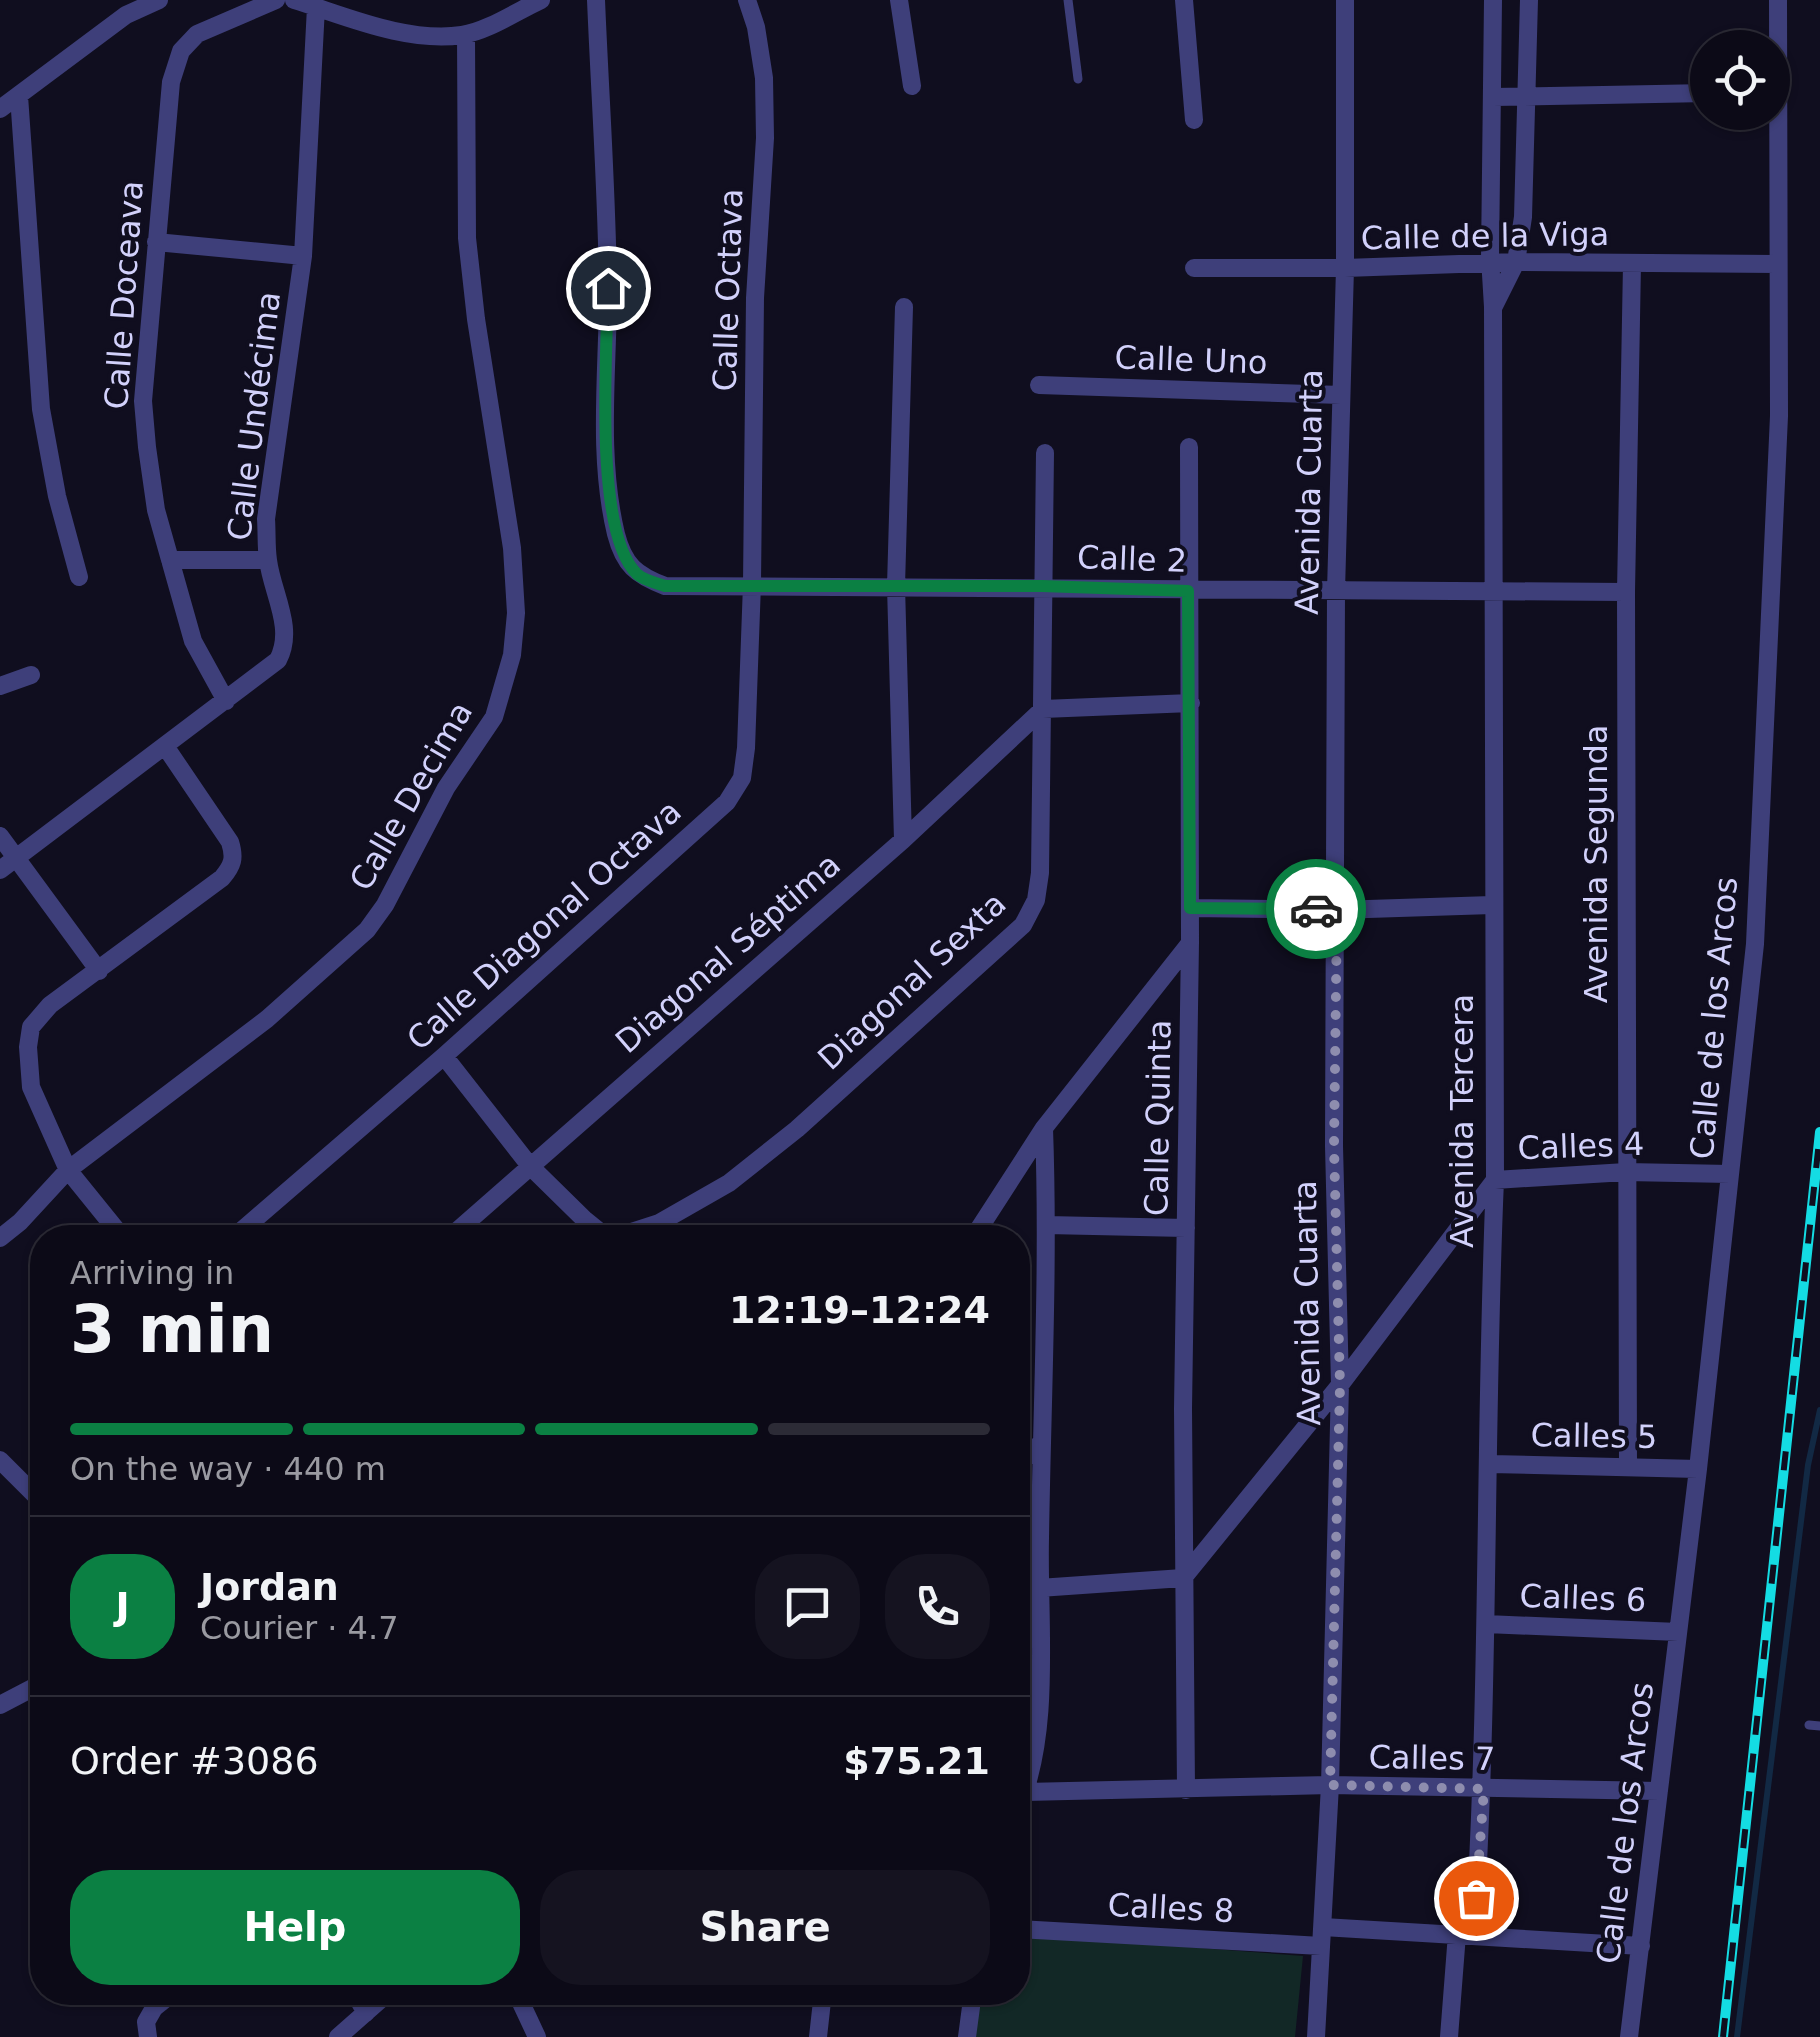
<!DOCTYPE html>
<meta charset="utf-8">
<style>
body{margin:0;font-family:"DejaVu Sans",sans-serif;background:#151320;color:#f1f3f6;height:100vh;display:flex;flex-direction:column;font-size:38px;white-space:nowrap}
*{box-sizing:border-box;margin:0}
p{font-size:32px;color:#9a9aa1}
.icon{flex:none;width:55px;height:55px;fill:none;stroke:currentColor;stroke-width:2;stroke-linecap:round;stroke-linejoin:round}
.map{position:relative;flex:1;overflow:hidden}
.details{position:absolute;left:30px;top:1225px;width:1000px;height:780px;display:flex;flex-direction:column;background:#0c0a17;border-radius:40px;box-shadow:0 2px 8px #0004,0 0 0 2px #2c2b36}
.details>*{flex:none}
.controls{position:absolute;left:1690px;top:30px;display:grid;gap:20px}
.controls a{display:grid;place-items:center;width:100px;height:100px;border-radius:50%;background:#0c0a17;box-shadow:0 2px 8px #0004,0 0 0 2px #2c2b36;font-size:50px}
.pin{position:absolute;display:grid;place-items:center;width:85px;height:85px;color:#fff;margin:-42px;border:5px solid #fff;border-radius:50%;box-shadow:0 2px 10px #0007}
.courier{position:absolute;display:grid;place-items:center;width:100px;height:100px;margin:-50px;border:8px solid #0b8043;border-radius:50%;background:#fff;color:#222;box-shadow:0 2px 12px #0007}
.head em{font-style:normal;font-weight:600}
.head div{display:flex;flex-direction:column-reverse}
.head{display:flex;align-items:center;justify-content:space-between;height:170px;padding:0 40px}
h1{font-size:65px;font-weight:600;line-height:75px}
.bar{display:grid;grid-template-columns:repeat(4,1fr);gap:15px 10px;align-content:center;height:120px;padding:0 40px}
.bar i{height:12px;border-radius:8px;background:#2c2b36}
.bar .active{background:#0b8043}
.bar p{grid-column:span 4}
.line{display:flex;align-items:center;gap:25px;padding:0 40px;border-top:2px solid #2c2b36}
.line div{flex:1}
.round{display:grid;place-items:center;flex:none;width:105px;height:105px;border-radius:40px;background:#151320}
.primary-button{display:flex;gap:20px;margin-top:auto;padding:20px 40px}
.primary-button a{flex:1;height:115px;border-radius:40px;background:#0b8043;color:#fff;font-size:40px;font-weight:600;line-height:115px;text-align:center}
.primary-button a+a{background:#151320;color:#f1f3f6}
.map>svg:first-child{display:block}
.green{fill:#122826}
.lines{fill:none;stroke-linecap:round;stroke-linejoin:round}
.stream{stroke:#122944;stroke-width:6}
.lane{stroke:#3e3f7a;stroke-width:9}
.street{stroke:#3e3f7a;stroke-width:18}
.rail-casing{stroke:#14dce3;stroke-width:10}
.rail{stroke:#100e1f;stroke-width:6;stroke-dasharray:19;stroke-linecap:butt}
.done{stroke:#8e8dae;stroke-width:10;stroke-dasharray:0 18}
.route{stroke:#0b8043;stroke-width:12}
.labels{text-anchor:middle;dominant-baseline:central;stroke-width:8;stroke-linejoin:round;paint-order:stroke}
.street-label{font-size:32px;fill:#d2d1fb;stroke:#100e1f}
</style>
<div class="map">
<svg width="1820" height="2037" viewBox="0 0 1820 2037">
<rect width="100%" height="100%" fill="#100e1f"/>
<path class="green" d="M1018 1934 1303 1956 1295 2037H975L979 1993 1018 1992Z"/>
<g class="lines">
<path class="stream" d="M1737 2037 1808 1465 1820 1410"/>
<path class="lane" d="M1068 0 1078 79
M1809 1725 1820 1726"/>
<path class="street" d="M294 0C346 16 406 43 462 35 488 31 517 11 541 0
M596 0C600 96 607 193 608 290 608 370 597 455 616 534 624 565 636 575 665 586L1626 592
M899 0 912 86
M1184 0 1194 120
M19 96 41 409 57 496 79 577
M1493 97 1708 93
M0 109 126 15 159 0
M156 242 303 256
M1194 268H1345L1516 262 1777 264
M1494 306 1516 262 1523 217 1529 0
M1039 385 1341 395
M170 560H268
M0 686 31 675
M226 701 193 641 156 510 147 447 143 401 171 82 181 51 197 34 276 0
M0 836 99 971
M903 840 896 586 904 307
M0 870 278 660C295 628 272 593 268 560 266 547 267 533 266 519L303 256 316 7
M1190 908 1337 910 1492 905
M444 1056 530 1166 584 1219 600 1232 612 1236 625 1234 659 1223 729 1183 797 1129 1023 925 1036 900 1040 873 1045 453
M1047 1225 1186 1228
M0 1238 20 1222 68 1170 267 1019 367 930 385 905 446 788 494 717 512 655 516 613 512 548 476 319 467 238 466 35
M123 1238 68 1170 31 1087 28 1047 31 1027 50 1005 222 878C233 865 235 858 230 842L165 746
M233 1238 444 1056 727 802 742 778 746 748 752 584 755 298 765 138 764 78 756 27 747 0
M449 1238 903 840 1043 709 1191 703
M973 1238 1044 1128 1190 943
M0 1460 42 1502
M1018 1464 1041 1443
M1490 1464 1698 1469
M1628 1465 1626 592 1632 264
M1039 1588 1183 1578 1340 1385 1495 1180 1626 1172 1730 1174
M1486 1624 1678 1632
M1018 1647 1039 1631
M0 1705 42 1683
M1186 1790 1183 1409 1190 942 1189 447
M1025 1792 1330 1785 1659 1791
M1018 1809C1052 1730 1038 1623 1040 1538 1042 1402 1049 1265 1044 1128
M1323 1927 1641 1946
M1018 1929 1321 1946
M1474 1935C1490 1683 1484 1432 1495 1180L1493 307 1490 258 1493 0
M354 1992 366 2013
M516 1992 537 2037
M148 2037 146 2022 154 2008 174 1992
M338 2037 389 1992
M818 2037 823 1992
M967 2037 973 1992
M1316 2037 1330 1785 1340 1385 1334 1146 1336 591 1345 268V0
M1449 2037 1457 1934
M1629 2037 1698 1469 1755 944 1779 416 1778 0"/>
<defs>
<path id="rail" d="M1723 2037 1820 1132"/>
</defs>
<use href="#rail" class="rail-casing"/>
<use href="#rail" class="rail"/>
</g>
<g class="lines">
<path class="done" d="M1316 909 1337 910 1334 1146 1340 1386 1330 1785 1484 1789 1476 1898"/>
<path class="route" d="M608 288C607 349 593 532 637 574 643 580 656 583 665 586H1042L1188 591 1190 908 1316 909"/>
</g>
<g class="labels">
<g class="street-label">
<text transform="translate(1485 236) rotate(-1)">Calle de la Viga</text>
<text transform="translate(728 290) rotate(-88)">Calle Octava</text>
<text transform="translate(124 295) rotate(-86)">Calle Doceava</text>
<text transform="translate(1191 360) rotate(2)">Calle Uno</text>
<text transform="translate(254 416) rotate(-83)">Calle Undécima</text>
<text transform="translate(1309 492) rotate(-89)">Avenida Cuarta</text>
<text transform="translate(1132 559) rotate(2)">Calle 2</text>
<text transform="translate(411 796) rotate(-60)">Calle Decima</text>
<text transform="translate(1596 864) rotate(-90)">Avenida Segunda</text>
<text transform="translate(544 925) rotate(-42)">Calle Diagonal Octava</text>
<text transform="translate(728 953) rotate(-41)">Diagonal Séptima</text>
<text transform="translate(912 981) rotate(-43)">Diagonal Sexta</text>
<text transform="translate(1714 1018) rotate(-85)">Calle de los Arcos</text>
<text transform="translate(1158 1118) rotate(-89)">Calle Quinta</text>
<text transform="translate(1462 1121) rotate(-90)">Avenida Tercera</text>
<text transform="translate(1581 1146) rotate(-2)">Calles 4</text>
<text transform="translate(1307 1303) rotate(-91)">Avenida Cuarta</text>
<text transform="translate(1594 1436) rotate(1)">Calles 5</text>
<text transform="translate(1583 1598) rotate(2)">Calles 6</text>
<text transform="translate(1432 1758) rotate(1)">Calles 7</text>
<text transform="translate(1625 1823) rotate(-83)">Calle de los Arcos</text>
<text transform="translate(1171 1908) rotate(3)">Calles 8</text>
</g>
</g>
</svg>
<div class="controls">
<a><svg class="icon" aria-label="locate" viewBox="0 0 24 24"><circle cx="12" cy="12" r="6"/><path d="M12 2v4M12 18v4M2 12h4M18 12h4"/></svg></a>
</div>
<div class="pin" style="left:1476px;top:1898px;background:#ea580c"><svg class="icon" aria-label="bag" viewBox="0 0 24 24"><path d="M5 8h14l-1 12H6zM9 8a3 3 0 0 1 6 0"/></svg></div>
<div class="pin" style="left:608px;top:288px;background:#1f2937"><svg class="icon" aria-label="home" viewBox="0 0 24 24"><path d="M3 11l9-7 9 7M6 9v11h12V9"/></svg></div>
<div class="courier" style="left:1316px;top:909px"><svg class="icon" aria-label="car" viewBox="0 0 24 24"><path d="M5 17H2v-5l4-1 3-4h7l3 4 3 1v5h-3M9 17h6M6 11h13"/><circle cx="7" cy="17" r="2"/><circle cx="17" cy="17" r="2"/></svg></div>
<section class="details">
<div class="head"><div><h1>3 min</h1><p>Arriving in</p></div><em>12:19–12:24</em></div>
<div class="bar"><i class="active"></i><i class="active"></i><i class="active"></i><i></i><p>On the way · 440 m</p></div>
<div class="line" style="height:180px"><b class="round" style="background:#0b8043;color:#fff">J</b><div><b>Jordan</b><p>Courier · 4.7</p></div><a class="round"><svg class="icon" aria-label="chat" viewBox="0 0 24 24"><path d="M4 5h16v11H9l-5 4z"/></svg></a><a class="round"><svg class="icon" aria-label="phone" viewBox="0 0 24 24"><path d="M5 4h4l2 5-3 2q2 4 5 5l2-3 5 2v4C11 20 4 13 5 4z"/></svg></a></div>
<div class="line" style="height:130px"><div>Order #3086</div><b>$75.21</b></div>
<div class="primary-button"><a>Help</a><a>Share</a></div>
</section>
</div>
